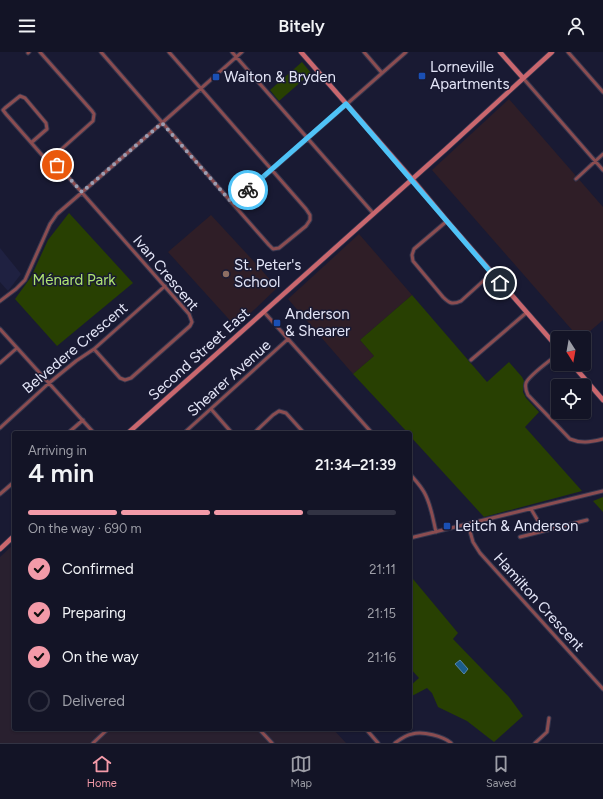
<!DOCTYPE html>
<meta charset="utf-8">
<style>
body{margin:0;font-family:Figtree,sans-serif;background:#202132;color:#f1f3f6;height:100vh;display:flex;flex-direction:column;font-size:15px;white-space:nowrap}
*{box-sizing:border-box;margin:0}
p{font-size:13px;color:#9d9ea7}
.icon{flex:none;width:22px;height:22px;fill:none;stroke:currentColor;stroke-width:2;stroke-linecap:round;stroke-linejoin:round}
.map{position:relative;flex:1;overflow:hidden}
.side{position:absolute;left:12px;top:379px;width:400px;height:300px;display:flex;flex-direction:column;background:#131426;border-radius:4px;box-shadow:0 1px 3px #0004,0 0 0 1px #323343}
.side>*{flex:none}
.needle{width:26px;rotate:169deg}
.controls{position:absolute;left:551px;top:279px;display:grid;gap:8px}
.controls a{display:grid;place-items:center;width:40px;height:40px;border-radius:4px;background:#131426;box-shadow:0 1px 3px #0004,0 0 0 1px #323343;font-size:20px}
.pin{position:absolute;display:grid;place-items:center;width:34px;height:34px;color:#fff;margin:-17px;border:2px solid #fff;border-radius:50%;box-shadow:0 1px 4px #0007}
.courier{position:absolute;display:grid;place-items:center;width:40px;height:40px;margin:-20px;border:3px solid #4fc3f7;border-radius:50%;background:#fff;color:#222;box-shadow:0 1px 5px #0007}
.head em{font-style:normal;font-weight:600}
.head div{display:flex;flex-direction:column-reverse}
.head{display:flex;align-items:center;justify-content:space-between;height:68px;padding:0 16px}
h1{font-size:26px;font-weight:600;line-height:30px}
.bar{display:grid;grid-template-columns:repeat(4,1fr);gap:6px 4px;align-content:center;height:48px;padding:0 16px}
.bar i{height:5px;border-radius:3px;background:#323343}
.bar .active{background:#f39aa8}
.bar p{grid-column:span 4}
ol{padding:0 16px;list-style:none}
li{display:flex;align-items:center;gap:12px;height:44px}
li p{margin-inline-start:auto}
li .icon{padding:4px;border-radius:50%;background:#f39aa8;color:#111;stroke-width:4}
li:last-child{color:#9d9ea7}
li i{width:22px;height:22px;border:2px solid #323343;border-radius:50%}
header{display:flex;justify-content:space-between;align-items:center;height:52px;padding:0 16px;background:#131426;font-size:18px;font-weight:600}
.dock{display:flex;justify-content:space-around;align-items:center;height:56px;border-top:1px solid #323343;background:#131426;font-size:11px;color:#9d9ea7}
.dock a{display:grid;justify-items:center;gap:2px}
.dock .active{color:#f39aa8}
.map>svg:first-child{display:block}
.built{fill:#1f2141}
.industrial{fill:#29202f}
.education{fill:#2f1e27}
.green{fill:#284002}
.water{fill:#1b5d8b;stroke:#5786ab}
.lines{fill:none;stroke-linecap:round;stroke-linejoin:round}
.street-casing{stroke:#35364e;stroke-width:5}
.secondary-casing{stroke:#35364e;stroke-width:6}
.street{stroke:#8b4d51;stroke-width:3}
.secondary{stroke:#ca676e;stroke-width:4.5}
.done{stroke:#9c9eb2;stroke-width:4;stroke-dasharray:0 7.2}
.route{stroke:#4fc3f7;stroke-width:5}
.transit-dot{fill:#1a4fb4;stroke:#191a33;stroke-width:1.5}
.education-dot{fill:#8d6e63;stroke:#191a33;stroke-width:1.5}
.labels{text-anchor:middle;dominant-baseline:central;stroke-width:3;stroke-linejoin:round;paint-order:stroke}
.poi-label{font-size:15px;fill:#e3e5f7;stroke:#191a33;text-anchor:start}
.street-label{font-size:15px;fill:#e3e5f7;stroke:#191a33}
.park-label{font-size:15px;fill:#afe472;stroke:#191a33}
</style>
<header><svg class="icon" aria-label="menu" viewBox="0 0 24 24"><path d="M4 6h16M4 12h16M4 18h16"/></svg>Bitely<svg class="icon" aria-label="person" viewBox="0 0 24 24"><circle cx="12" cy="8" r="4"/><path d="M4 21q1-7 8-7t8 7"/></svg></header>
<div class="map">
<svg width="603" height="691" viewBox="0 0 603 691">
<rect width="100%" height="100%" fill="#191a33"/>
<path class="built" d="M0 196 21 222 8 239 0 230Z"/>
<path class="industrial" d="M14 492V677H333L346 691H0V505Z"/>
<path class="education" d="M509 47 603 155V268L582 286H579L432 118Z
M211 163 259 215 277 236 236 275 168 200Z
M359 182 412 243 360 288 374 304 353 322 288 247Z"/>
<path class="green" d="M302 10 311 21 279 49 270 38Z
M69 161 133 231 57 294 15 247 31 225 48 188Z
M412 243 487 330 509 310 522 325 524 329 523 340 526 346 539 360 525 375 582 439 484 465 410 384V381H408L353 322 374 304 360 288Z
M603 445V460L593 449Z
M410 516 413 527 458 581 453 587 509 645 523 664 494 690 467 669 438 655 432 641 427 636 410 645V634L419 626 410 616Z"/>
<path class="water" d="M460 608 468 617 464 622 455 612Z"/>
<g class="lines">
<defs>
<path id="street" d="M40 0 92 59 94 62 93 69 56 102 54 104 55 110 189 262 192 270 190 274 131 326 125 328 120 326 94 297
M101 0 233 152 269 193 273 197 279 196 306 174 310 168V163L306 157 169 0
M232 0 373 161
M364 0 382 21
M568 0 603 40
M28 1 29 0
M523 26 603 118
M32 90 47 77 46 71 25 46 20 44 5 56 3 58 6 62 42 103 54 108
M576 127 603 102
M233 152 406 0
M447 169 414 197 412 203 413 209 443 245C449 251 452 253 461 249L492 221
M0 249 16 237 25 228 50 172 57 162 162 71 242 0
M264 260 372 381
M0 277 94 381
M558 302C551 308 529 323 526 331 525 335 526 339 528 343L570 387C582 392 590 390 603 387
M471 308 526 261
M0 311 17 296
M211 357 232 381
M0 376 49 331 76 309 94 297 165 234
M68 381 83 368
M184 381 288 287
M254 381 273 363 279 359 286 361 304 381
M410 422C415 428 420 433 424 440 431 452 433 467 436 480
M0 442 14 430
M531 457 544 479
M468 472 473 490 480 501 603 637
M520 485 587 468
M410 486 603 439
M259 677 272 691
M366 677 378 691
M93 691 108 677
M395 691C399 688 406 683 412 682 423 679 443 684 451 691
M535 691 547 680 549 666"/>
<path id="secondary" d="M301 0 412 127 447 169 558 296
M500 0 523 26
M572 312 603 348
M128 381 446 97 552 0
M0 497 14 484"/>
</defs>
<use href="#street" class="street-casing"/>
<use href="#secondary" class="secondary-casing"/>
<use href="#street" class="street"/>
<use href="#secondary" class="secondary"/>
</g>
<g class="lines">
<path class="done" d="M57 113 82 140 162 71 233 152 248 138"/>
<path class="route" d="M248 138 346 52 500 231"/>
</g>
<g class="transit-dot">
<rect x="418" y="20" width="8" height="8" rx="2"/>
<rect x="212" y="21" width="8" height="8" rx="2"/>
<rect x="273" y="267" width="8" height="8" rx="2"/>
<rect x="443" y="470" width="8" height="8" rx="2"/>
</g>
<circle class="education-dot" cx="226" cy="222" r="4"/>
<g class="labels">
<g class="poi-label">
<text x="430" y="15">Lorneville<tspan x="430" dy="17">Apartments</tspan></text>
<text x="224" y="25">Walton &amp; Bryden</text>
<text x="234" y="213">St. Peter's<tspan x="234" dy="17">School</tspan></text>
<text x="285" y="262">Anderson<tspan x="285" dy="17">&amp; Shearer</tspan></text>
<text x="455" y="474">Leitch &amp; Anderson</text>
</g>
<g class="street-label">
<text transform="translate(166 221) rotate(50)">Ivan Crescent</text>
<text transform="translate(75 296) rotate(-40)">Belvedere Crescent</text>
<text transform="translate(199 302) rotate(-42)">Second Street East</text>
<text transform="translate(229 326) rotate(-42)">Shearer Avenue</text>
<text transform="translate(539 550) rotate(48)">Hamilton Crescent</text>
</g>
<g class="park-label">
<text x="74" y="228">Ménard Park</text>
</g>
</g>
</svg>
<div class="controls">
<a><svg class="needle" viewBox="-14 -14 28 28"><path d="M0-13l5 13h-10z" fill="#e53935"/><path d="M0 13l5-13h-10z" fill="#9d9ea7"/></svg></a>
<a><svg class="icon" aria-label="locate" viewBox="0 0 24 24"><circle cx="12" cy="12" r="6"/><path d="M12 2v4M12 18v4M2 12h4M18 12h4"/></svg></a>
</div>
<div class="pin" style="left:57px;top:113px;background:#ea580c"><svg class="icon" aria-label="bag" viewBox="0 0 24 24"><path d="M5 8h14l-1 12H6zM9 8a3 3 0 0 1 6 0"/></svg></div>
<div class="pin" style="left:500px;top:231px;background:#1f2937"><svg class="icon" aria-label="home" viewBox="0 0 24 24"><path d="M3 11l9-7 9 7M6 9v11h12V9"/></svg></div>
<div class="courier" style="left:248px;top:138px"><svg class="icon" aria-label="bike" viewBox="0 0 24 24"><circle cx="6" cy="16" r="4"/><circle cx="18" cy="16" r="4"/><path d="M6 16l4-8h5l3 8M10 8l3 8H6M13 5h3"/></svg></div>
<section class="side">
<div class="head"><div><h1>4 min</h1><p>Arriving in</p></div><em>21:34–21:39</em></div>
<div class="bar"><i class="active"></i><i class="active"></i><i class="active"></i><i></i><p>On the way · 690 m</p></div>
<ol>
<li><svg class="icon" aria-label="check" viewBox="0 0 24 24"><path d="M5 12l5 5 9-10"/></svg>Confirmed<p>21:11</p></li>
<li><svg class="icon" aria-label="check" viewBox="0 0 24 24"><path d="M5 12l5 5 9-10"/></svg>Preparing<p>21:15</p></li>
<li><svg class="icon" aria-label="check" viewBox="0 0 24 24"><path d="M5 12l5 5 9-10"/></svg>On the way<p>21:16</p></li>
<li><i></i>Delivered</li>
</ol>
</section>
</div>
<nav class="dock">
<a class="active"><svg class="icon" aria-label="home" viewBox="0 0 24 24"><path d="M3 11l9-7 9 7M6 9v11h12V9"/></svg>Home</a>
<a><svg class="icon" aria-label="map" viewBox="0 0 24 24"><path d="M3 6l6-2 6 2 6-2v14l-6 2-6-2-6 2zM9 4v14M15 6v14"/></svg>Map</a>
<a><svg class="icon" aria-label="saved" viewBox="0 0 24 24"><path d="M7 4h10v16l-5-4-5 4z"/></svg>Saved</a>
</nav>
